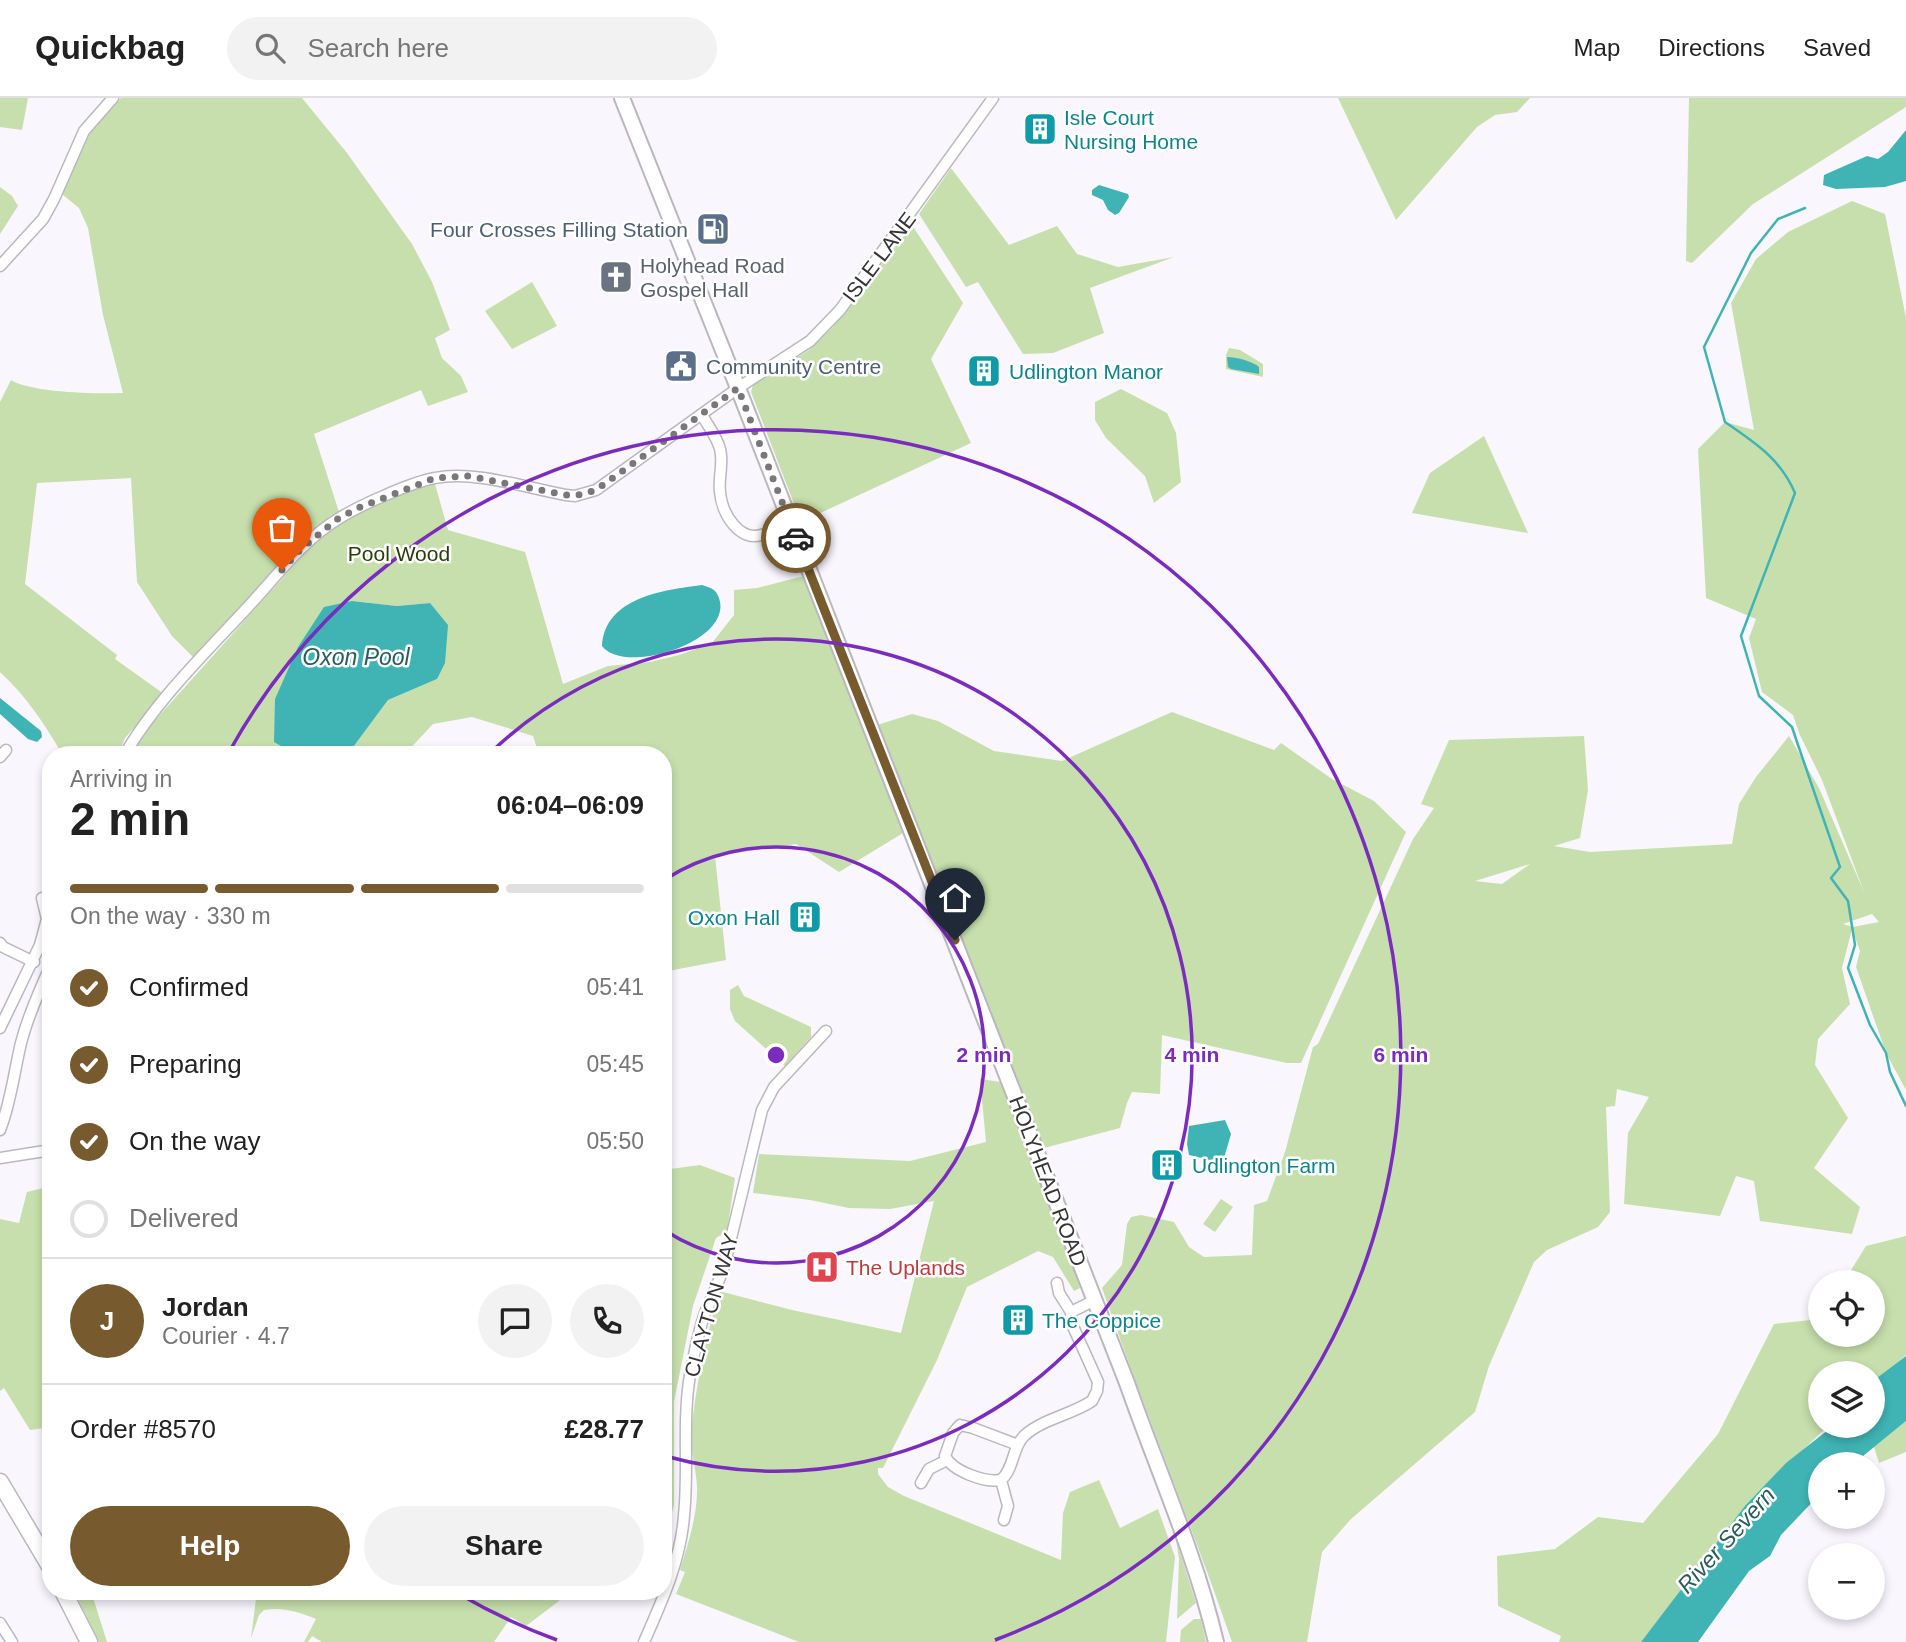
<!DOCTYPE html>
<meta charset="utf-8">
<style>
body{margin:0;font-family:Helvetica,sans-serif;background:#f2f2f2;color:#222;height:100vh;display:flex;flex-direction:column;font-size:26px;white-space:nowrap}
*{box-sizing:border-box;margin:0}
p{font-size:23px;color:#767676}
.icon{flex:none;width:38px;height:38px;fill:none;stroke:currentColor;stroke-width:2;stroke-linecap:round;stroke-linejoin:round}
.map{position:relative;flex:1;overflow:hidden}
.side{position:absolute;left:42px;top:648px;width:630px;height:854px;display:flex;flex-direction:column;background:#fff;border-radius:28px;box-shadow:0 4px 10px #0003}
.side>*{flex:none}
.buttons{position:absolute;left:1808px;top:1172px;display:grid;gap:14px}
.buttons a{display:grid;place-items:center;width:77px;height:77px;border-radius:50%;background:#fff;box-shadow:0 4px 10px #0003;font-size:35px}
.pin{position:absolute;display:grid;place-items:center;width:60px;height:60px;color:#fff;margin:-72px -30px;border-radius:50% 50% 50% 0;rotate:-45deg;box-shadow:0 0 7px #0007}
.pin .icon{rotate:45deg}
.courier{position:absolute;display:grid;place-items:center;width:70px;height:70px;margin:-35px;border:5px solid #785a2f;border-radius:50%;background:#fff;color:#222;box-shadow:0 2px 9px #0007}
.overview em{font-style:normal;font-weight:800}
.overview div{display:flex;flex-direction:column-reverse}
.overview{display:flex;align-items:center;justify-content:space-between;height:119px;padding:0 28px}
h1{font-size:46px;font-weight:800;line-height:52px}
.bar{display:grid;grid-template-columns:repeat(4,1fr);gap:10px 7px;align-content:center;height:84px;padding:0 28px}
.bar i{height:9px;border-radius:5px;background:#e0e0e0}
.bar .active{background:#785a2f}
.bar p{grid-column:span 4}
.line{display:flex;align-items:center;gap:18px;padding:0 28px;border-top:2px solid #e0e0e0}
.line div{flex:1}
.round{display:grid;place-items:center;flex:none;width:74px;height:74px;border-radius:37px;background:#f2f2f2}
ol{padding:0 28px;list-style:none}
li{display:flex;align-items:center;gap:21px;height:77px}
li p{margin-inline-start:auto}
li .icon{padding:7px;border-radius:50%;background:#785a2f;color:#fff;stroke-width:4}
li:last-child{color:#767676}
li i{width:38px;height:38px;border:4px solid #e0e0e0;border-radius:50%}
.button{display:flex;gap:14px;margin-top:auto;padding:14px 28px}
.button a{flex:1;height:80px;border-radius:42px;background:#785a2f;color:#fff;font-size:28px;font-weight:800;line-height:80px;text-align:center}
.button a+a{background:#f2f2f2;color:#222}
header{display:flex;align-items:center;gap:42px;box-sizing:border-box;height:98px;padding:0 35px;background:#fff;border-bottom:2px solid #e0e0e0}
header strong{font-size:33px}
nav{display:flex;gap:38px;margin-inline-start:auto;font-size:24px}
.search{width:490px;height:63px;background:#f2f2f2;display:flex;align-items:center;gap:18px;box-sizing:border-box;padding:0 24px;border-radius:38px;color:#767676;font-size:26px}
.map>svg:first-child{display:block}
.green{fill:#c6dfac;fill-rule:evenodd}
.water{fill:#40b4b5}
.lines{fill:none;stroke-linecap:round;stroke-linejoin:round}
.stream{stroke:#40b4b5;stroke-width:2.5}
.minor-casing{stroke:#bab7be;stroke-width:13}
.secondary-casing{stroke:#bab7be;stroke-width:18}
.primary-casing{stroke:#bab7be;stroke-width:19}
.minor{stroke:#fff;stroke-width:10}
.secondary{stroke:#fff;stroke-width:14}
.primary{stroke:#fff;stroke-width:16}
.done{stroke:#7a777c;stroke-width:7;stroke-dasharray:0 12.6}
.route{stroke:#785a2f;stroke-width:9}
.ring{fill:none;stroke:#7b2cbf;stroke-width:3.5}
.labels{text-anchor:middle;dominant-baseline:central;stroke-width:5;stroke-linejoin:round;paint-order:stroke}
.culture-label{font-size:21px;fill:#0d838f;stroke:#fff;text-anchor:start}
.service-label{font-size:21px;fill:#4e5e75;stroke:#fff;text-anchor:end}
.street-label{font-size:21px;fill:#353336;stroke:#fff}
.worship-label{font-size:21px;fill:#5b616d;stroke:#fff;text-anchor:start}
.park-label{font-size:21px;fill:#283d09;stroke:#fff}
.health-label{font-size:21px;fill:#be3a42;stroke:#fff;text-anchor:start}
.water-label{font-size:23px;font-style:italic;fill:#2b5c5c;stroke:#fff}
.centre{fill:#7b2cbf;stroke:#fff;stroke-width:3.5}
.ring-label{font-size:21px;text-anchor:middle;font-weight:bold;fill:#7b2cbf;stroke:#fff;stroke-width:5;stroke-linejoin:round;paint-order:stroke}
</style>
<header>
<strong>Quickbag</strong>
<div class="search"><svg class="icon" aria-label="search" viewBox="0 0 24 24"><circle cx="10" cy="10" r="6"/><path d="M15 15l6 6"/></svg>Search here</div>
<nav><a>Map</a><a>Directions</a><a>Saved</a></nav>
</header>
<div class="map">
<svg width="1906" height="1544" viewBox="0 0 1906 1544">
<rect width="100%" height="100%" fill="#f9f6fe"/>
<path class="green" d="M0 0H28L22 32 0 29Z
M121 0H302L347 55 412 146 432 184 450 232 435 240 442 260 461 278 468 294 428 308 421 292 314 336 339 414 294 450 194 560 172 538 137 484 131 380 37 385 25 486 117 557 115 561 164 596 125 640 118 656H62C44 625 26 598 0 574V304L11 282C32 295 97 296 123 295L103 217 88 130 79 110 62 96 91 33Z
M1338 0H1530L1517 14 1495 17 1477 29 1396 122Z
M1689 0H1906V9L1753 106 1692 165 1686 163Z
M951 70 1009 147 1057 128 1077 156 1118 169 1174 159 1090 190 1104 235 1053 255 1023 256 978 184 966 189 919 116Z
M0 89 12 98 18 108 0 136Z
M1852 103 1885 116 1906 220V992L1886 955 1856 869 1860 853 1852 831 1842 870 1850 906 1818 941 1815 967 1848 1020 1814 1070 1860 1109 1852 1136 1760 1123 1754 1083 1736 1078 1720 1118 1624 1106 1628 1035 1649 999 1617 991 1615 1008 1606 1009 1610 1114 1598 1129 1547 1152 1534 1164 1489 1268 1475 1314 1351 1421 1322 1454 1307 1544H1232C1191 1425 1143 1308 1102 1190L1122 1167 1127 1126 1131 1119 1141 1117 1174 1124 1189 1149 1204 1159 1252 1157 1254 1107 1267 1103 1285 1054 1313 949 1318 946 1413 741 1434 710 1421 706 1449 642 1584 638 1588 692 1580 740 1554 748 1590 754 1732 746 1739 706 1756 679 1789 638 1819 690 1864 794 1822 682 1799 635 1793 617 1762 594 1749 540 1756 521 1706 500 1698 351 1725 324 1754 332 1731 205 1756 161 1788 134ZM1530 766 1502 786 1475 783ZM1872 816 1879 824 1853 829 1843 826Z
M912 127 963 205 931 261 971 345 801 424 751 294 753 287 809 252 833 229Z
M532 184 557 228 512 251 485 213Z
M1229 250 1240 252 1263 266V279L1226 271V257Z
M1121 291 1167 315 1176 335 1181 384 1154 405 1145 378 1106 340 1095 322V304Z
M1484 338 1528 435 1412 415 1430 375Z
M435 386 448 432 525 454 563 586 608 568 650 564 679 557 712 545 734 517V492L757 490 804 478 903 735 839 774 796 746 715 758 726 862 663 874V656H539L533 638 472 619 433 626 405 656H348L388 602 437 581 430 505 397 508 352 503 274 643 295 656H133L141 638 306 454C316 446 325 436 335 429 360 409 404 394 435 386Z
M1172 614 1274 652 1281 645 1332 681 1374 703 1406 734 1301 965H1287L1162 937 1160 996 1132 994 1127 1005 1120 1030 1044 1050 877 627 912 616 938 623 994 653 1062 663Z
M738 887 744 898 811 929V939L785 968 735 923 730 911V892Z
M980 981 1001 984 1074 1167 1080 1190 1074 1193 1053 1159 1038 1153 967 1189 937 1262 883 1370H878V1376L888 1389 904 1398 1061 1462 1063 1415 1070 1394 1099 1382 1120 1430 1158 1411 1175 1459 1166 1544H799L676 1496 685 1474 680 1472C688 1446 698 1416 697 1388 696 1370 690 1352 691 1335 696 1286 706 1240 719 1193L792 1212 901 1235 934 1103 890 1111 849 1110 810 1102 753 1095 759 1056 910 1063 986 1044Z
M700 1067 735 1080 727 1133 716 1140 693 1208 674 1304V1407L663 1449V1072Z
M51 1088V1329L30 1332 4 1290 0 1293V1121L19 1125 27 1094Z
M1221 1101 1233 1109 1215 1134 1203 1126Z
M1906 1138V1257L1873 1286 1872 1276H1820V1328H1828L1759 1394 1641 1544H1559L1561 1538 1498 1508 1497 1458 1555 1451 1598 1419 1643 1425 1718 1336 1774 1226 1820 1221V1237H1872V1185H1843L1866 1148Z
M1906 1323V1354L1879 1365 1874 1349Z
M1176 1442 1196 1505 1177 1521 1179 1461Z
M74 1493H91L107 1544H99Z
M257 1493H563L559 1503 526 1528 511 1519 494 1544H322L312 1538 308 1544H304L316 1521C298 1514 283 1509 264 1512L259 1517 251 1540Z
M1194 1521H1201L1206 1544H1180L1181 1532Z"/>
<path class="water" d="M1906 32V83L1885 89 1836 91 1823 87 1824 77 1867 58 1878 61 1888 54Z
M1099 87 1128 96 1129 99 1119 115 1115 117 1108 112 1103 102 1092 97V92Z
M1227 259C1236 259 1252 263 1259 269V276L1231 271 1228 269Z
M702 487C713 490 718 493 720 504 728 546 623 577 602 548 605 499 664 492 702 487Z
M352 503 397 508 430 505 448 527 445 565 437 581 388 602 348 656H295L274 644 275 601 298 549 324 509Z
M0 600 41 633 42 639 37 644 28 641 0 616Z
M1225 1022 1231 1036 1224 1060 1210 1062 1189 1057 1187 1046 1189 1028Z
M1906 1258V1323L1852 1367H1820V1396L1781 1437 1770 1458 1749 1473 1698 1544H1641L1745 1408 1786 1365 1833 1328H1872L1873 1283Z"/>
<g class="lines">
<path class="stream" d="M1805 110 1778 121 1751 155 1704 249 1725 324C1755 345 1780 360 1795 395L1741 538 1759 598 1792 629 1798 647 1840 769 1831 780 1848 803 1855 847 1848 870 1870 927 1886 955 1890 974 1906 1008"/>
<defs>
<path id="minor" d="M0 168 43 121 54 101 84 33 113 0
M702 317C708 328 717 339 720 351 724 365 718 379 720 394 722 416 740 446 764 436
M125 656C155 604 206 554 247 510 275 480 302 443 338 421 358 408 412 384 435 380 474 372 527 390 566 397L575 398 596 392 738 290 810 243 840 212 993 0
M0 659 6 652
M0 845 3 849 34 864
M0 930 40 847 47 821 42 800
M0 1032C11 1004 14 974 21 945 28 918 39 893 51 867
M0 1060 51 1052
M1057 1185 1059 1195 1071 1214 1093 1203
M1018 1347 973 1330 960 1327 953 1335 945 1358C952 1373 985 1385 1001 1382 1014 1371 1012 1350 1024 1338 1042 1321 1071 1317 1092 1303L1097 1293 1098 1284 1071 1224V1214
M1001 1382 1008 1408 1004 1422
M921 1385 929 1371 947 1362
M0 1525 12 1544
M644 1544C662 1503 681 1462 684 1417 689 1370 682 1324 690 1277 694 1256 698 1235 705 1215 712 1198 720 1182 725 1165L762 1012 774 989 826 933"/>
<path id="secondary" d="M622 0 738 290 1127 1285C1157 1371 1195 1455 1216 1544"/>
<path id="primary" d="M0 1384 51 1470
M63 1493 89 1544"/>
</defs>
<use href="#minor" class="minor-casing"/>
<use href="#secondary" class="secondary-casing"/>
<use href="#primary" class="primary-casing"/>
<use href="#minor" class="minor"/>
<use href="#secondary" class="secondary"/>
<use href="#primary" class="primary"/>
</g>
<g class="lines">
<path class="done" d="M282 472 299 453 336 422 358 410 435 380 468 378 566 397 575 398 596 392 738 290 796 440"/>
<path class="route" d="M796 440 955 842"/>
</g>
<g class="ring">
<path d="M664 782A208 208 0 1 1 664 1132"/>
<path d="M490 655A416 416 0 1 1 665 1358"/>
<path d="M557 1542A625 625 0 0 1 459 1496M229 654A625 625 0 1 1 995 1542"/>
</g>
<defs>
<symbol id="building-square" viewBox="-11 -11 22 22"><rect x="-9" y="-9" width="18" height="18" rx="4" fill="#0f9aa8" stroke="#fff"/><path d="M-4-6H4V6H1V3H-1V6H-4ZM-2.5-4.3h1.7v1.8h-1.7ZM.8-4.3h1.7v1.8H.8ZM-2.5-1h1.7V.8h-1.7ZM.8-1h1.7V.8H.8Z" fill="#fff"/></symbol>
<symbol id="fuel-square" viewBox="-11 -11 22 22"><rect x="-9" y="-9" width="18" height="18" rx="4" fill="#5c6f8a" stroke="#fff"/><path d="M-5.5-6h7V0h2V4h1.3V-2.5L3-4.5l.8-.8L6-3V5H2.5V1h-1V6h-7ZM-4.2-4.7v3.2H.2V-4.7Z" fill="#fff"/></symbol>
<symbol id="church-square" viewBox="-11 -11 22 22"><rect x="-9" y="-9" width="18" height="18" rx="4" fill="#6b7280" stroke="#fff"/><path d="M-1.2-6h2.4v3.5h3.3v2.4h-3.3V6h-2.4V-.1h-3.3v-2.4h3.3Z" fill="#fff"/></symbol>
<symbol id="civic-square" viewBox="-11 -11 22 22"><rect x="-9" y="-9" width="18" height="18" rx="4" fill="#5c6f8a" stroke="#fff"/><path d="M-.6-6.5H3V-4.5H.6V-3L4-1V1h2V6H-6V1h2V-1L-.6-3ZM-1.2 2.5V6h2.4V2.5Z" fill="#fff"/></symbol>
<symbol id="hospital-square" viewBox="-11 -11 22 22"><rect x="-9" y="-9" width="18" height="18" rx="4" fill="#e0444e" stroke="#fff"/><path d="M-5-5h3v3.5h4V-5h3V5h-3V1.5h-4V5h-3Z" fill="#fff"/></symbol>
</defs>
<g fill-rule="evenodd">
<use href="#building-square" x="1021" y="12" width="38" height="38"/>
<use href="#fuel-square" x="694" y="112" width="38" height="38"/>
<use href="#church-square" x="597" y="160" width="38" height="38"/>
<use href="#civic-square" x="662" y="249" width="38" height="38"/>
<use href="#building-square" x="965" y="254" width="38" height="38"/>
<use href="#building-square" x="786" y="800" width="38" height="38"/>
<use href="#building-square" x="1148" y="1048" width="38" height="38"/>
<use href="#hospital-square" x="803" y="1150" width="38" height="38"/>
<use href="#building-square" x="999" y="1203" width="38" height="38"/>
</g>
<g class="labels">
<g class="culture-label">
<text x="1064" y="19">Isle Court<tspan x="1064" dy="24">Nursing Home</tspan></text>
<text x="1009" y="273">Udlington Manor</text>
<text x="780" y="819" text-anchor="end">Oxon Hall</text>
<text x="1192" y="1067">Udlington Farm</text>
<text x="1042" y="1222">The Coppice</text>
</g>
<g class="service-label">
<text x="688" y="131">Four Crosses Filling Station</text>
<text x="706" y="268" text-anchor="start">Community Centre</text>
</g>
<g class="street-label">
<text transform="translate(879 159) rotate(-53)">ISLE LANE</text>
<text transform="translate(1048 1083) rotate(69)">HOLYHEAD ROAD</text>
<text transform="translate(711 1207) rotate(-74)">CLAYTON WAY</text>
</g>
<g class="worship-label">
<text x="640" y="167">Holyhead Road<tspan x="640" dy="24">Gospel Hall</tspan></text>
</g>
<g class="park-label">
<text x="399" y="455">Pool Wood</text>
</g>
<g class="health-label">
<text x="846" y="1169">The Uplands</text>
</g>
<g class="water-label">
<text x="356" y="559">Oxon Pool</text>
<text transform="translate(1726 1442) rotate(-48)">River Severn</text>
</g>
</g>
<circle cx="776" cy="957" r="10" class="centre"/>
<g class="ring-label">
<text x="984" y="964">2 min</text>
<text x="1192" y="964">4 min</text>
<text x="1401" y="964">6 min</text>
</g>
</svg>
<div class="buttons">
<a><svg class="icon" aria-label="locate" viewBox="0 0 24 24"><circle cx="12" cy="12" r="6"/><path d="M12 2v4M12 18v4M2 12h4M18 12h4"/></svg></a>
<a><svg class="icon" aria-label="layers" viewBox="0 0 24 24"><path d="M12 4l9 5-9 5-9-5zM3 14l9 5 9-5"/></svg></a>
<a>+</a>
<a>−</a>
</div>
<div class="pin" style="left:282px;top:472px;background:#ea580c"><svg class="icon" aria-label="bag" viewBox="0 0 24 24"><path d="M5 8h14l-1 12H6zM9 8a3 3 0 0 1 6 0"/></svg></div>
<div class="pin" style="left:955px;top:842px;background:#1f2937"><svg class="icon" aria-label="home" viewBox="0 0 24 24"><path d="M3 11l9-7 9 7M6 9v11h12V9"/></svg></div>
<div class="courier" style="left:796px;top:440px"><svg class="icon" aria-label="car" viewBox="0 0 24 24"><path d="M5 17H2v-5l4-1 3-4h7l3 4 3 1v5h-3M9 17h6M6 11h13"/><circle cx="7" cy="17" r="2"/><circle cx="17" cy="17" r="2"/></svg></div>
<section class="side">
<div class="overview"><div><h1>2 min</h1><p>Arriving in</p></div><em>06:04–06:09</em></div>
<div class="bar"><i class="active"></i><i class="active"></i><i class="active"></i><i></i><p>On the way · 330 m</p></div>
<ol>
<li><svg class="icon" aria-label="check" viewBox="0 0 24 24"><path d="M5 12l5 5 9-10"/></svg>Confirmed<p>05:41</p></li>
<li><svg class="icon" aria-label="check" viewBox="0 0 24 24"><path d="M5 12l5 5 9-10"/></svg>Preparing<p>05:45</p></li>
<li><svg class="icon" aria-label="check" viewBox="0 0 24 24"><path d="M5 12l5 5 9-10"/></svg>On the way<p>05:50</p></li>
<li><i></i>Delivered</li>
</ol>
<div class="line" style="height:126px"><b class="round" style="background:#785a2f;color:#fff">J</b><div><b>Jordan</b><p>Courier · 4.7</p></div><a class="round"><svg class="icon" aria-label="chat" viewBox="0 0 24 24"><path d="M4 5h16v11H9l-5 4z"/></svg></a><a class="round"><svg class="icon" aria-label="phone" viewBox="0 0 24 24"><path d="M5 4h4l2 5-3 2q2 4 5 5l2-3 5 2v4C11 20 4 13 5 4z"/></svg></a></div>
<div class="line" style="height:91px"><div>Order #8570</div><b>£28.77</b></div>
<div class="button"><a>Help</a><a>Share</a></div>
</section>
</div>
